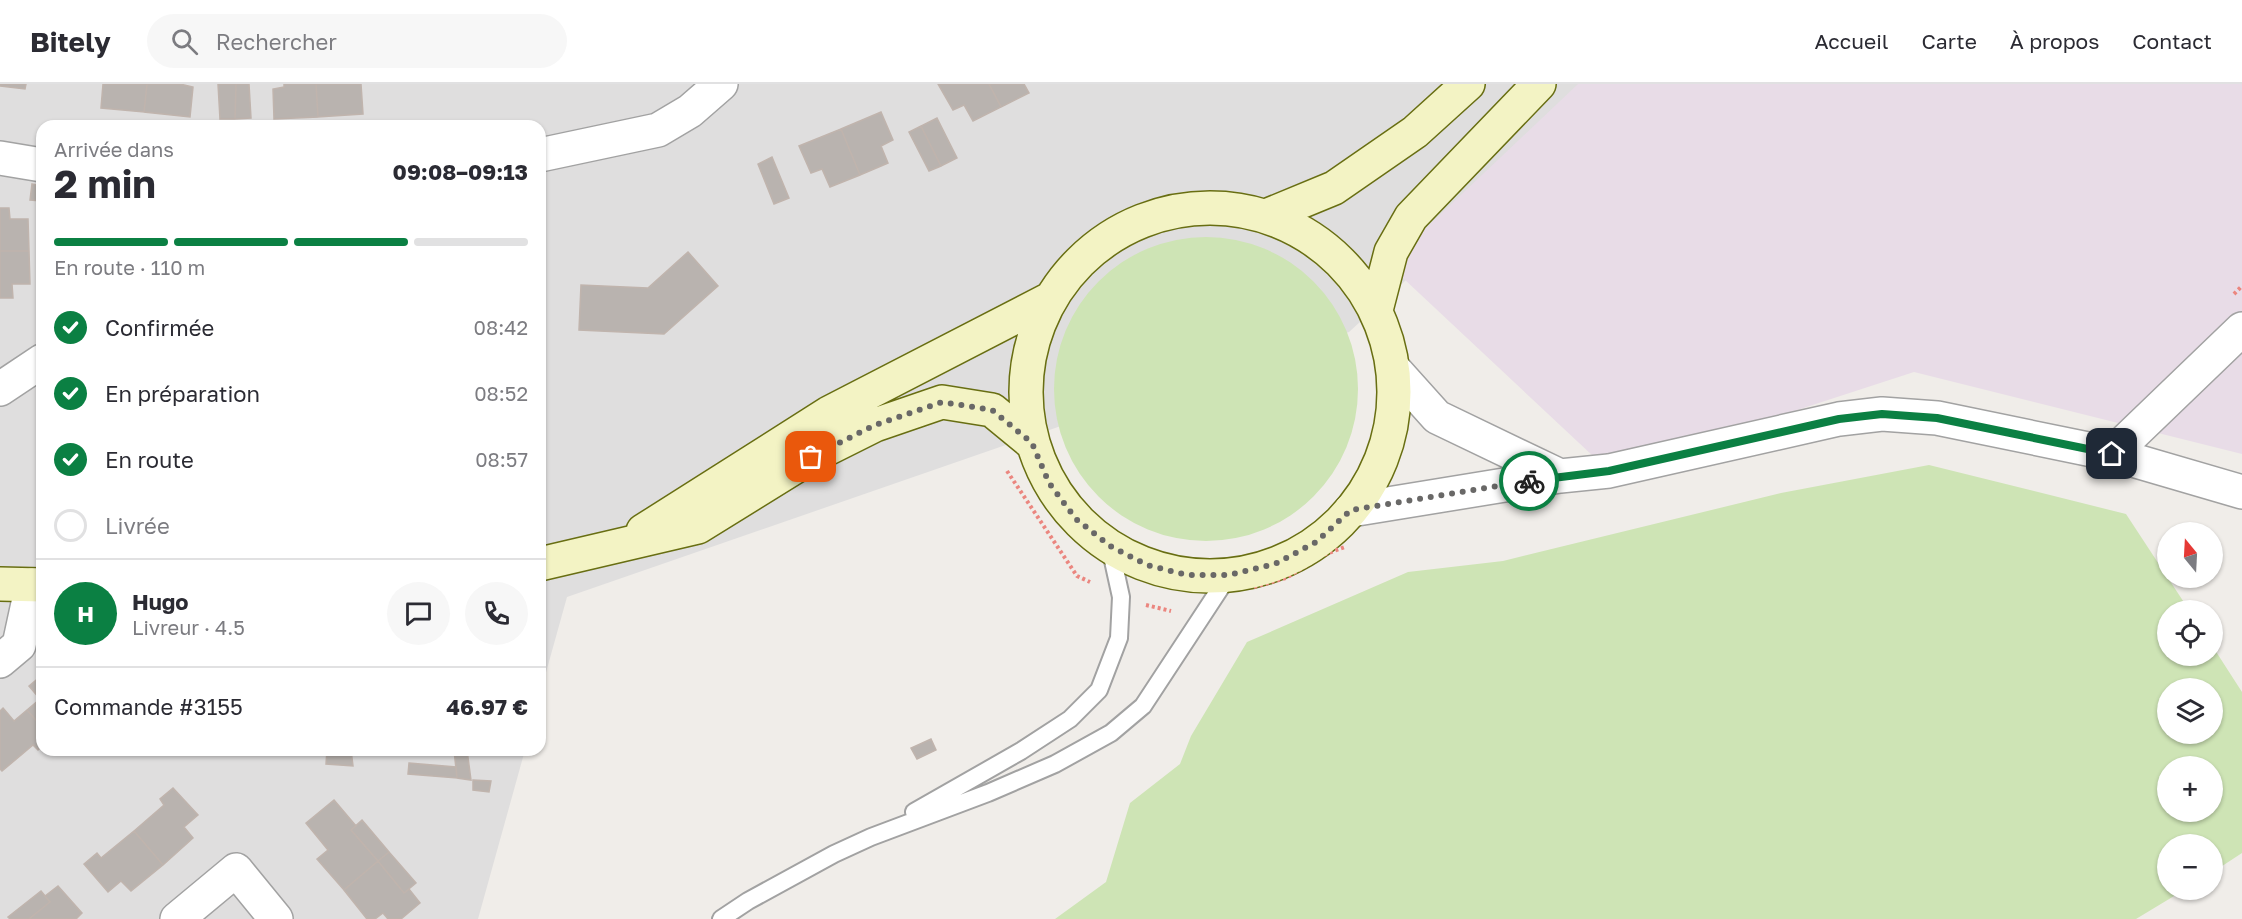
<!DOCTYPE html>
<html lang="fr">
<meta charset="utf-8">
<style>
body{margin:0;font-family:"Golos Text",sans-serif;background:#f7f7f7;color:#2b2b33;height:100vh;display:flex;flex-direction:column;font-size:22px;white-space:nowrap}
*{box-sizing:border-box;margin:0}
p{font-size:20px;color:#7c7c81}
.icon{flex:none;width:33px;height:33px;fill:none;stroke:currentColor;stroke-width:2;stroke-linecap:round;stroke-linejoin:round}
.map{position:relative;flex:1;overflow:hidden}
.drawer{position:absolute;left:36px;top:36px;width:510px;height:636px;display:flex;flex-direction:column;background:#fff;border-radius:18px;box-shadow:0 2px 4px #0004}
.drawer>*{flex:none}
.needle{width:39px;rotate:342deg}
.controls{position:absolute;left:2157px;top:438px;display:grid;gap:12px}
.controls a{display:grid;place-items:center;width:66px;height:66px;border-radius:50%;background:#fff;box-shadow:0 2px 4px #0004;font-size:30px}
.pin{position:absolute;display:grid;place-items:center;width:51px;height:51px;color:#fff;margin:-26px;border-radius:12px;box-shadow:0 3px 9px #0006}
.courier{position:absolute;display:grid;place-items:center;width:60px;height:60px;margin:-30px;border:4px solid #0b8043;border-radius:50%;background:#fff;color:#222;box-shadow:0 2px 8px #0007}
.summary em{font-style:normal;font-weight:700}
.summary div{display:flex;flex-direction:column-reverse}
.summary{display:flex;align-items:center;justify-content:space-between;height:102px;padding:0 18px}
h1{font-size:39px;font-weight:700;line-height:45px}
.bar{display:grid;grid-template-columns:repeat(4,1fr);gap:9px 6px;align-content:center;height:72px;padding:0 18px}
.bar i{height:8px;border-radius:4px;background:#e1e1e2}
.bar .active{background:#0b8043}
.bar p{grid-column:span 4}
.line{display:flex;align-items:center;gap:15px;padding:0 18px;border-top:2px solid #e1e1e2}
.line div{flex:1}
.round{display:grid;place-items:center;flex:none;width:63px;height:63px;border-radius:32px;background:#f7f7f7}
ol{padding:0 18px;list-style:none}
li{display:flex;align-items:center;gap:18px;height:66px}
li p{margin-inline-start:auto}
li .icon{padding:6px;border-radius:50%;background:#0b8043;color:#fff;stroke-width:4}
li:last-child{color:#7c7c81}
li i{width:33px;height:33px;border:3px solid #e1e1e2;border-radius:50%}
header{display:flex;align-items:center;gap:36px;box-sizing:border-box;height:84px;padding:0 30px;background:#fff;border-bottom:2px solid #e1e1e2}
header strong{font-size:28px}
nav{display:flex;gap:33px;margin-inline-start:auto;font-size:21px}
.search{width:420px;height:54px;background:#f7f7f7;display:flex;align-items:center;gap:15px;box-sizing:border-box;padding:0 21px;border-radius:33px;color:#7c7c81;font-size:22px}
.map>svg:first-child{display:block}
.residential{fill:#dfdede}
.industrial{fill:#e8dce7}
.grass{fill:#cee4b5;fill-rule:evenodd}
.building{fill:#b9b3af;stroke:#c0b4ad;stroke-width:1.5}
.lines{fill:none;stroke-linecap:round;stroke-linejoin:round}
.lane-casing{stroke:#a2a2a2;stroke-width:20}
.street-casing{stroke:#a2a2a2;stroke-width:36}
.secondary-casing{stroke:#686e12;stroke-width:36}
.path{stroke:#eb867f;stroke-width:4;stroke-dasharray:3 3;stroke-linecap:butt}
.lane{stroke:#fff;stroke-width:16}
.street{stroke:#fff;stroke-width:33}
.secondary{stroke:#f3f3c4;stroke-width:33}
.done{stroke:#696867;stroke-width:6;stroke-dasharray:0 10.8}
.route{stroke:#0b8043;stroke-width:8}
</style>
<header>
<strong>Bitely</strong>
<div class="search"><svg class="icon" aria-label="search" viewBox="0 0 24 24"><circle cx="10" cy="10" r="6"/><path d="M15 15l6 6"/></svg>Rechercher</div>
<nav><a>Accueil</a><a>Carte</a><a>À propos</a><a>Contact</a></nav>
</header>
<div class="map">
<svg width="2242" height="835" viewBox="0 0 2242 835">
<rect width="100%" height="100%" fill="#f0ede9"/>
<path class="residential" d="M0 0H1625L1484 125 1349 248 1058 343 567 513 540 610V42H42V666H525L478 835H0Z"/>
<path class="industrial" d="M1578 0H2242V370L1914 288 1609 387 1388 180Z"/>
<path class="grass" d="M1054 305a152 152 0 1 1 304 0a152 152 0 1 1-304 0Z
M1929 381 2126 430 2189 526H2168V572H2212L2213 563 2242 608V769L2213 788 2212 760H2168V806H2184L2136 835H1055L1106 798 1130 719 1180 680 1191 652 1247 558 1408 488 1503 477 1781 409ZM2168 604H2212V650H2168ZM2168 682H2212V728H2168Z"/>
<path class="building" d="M0 0H26L25 5 0 2Z
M103 0H147L144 28 101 24Z
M147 0H180L193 3 190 33 144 28Z
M218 0H236L235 35H220Z
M236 0H249L251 34 235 35Z
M284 0H316L318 33 274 35 273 5 284 3Z
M316 0H361L363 30 318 33Z
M938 0H989L1001 23 973 37 964 21 953 26Z
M989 0H1024L1029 9 1001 23Z
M881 28 893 56 881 62 888 79 860 91 841 45Z
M937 34 957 74 941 82 921 42Z
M921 42 941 82 929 87 909 48Z
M841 45 860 91 830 103 822 85 811 89 799 62Z
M772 73 789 114 774 120 758 80Z
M32 100 42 102V117L30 116Z
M0 124H9L10 135H28L29 167H0Z
M0 167H29L30 200H12L13 214H0Z
M688 168 718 202 664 250 579 246 581 201 648 204Z
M42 591V643L27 626 40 615 29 602Z
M3 624 14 637 27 626 42 643V662L38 666 33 661 2 687 0 685V627Z
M931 655 936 666 917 675 911 664Z
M327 666H351L353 682 326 680Z
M454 666H467L471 696 457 694Z
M409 679 456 683 457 694 408 690Z
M473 696 491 697 489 708 473 706Z
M173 704 198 731 184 743 193 754 163 781 134 747 164 721 160 715Z
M334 716 356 742 351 746 378 777 344 806 317 775 328 766 306 739Z
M362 736 389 768 378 777 351 746Z
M134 747 163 781 131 807 121 797 108 808 84 780 97 769 101 774Z
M389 768 416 799 404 809 378 777Z
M378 777 404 809 409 805 420 819 401 835H388L383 829 375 835H367L344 806Z
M58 802 82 829 76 835H29L50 818 45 812Z
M41 807 50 818 29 835H10L8 833Z"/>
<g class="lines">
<defs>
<path id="lane" d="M914 728 1021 667 1070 635 1099 606 1119 554 1121 513 1110 463
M721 835 748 817 834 770 871 753 988 709 1055 680 1111 649 1143 622 1229 491"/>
<path id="street" d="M540 71 658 46 690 27 721 0
M0 74 42 81
M1393 284 1437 333 1560 392
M0 305 42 277
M2112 370 2242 245
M1351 426 1560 392 1609 387 1839 335 1882 330 1937 334 2112 370 2242 408
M0 577 19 561 32 501
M177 835 236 786 276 835"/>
<path id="secondary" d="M1026 308a184 184 0 1 1 368 0a184 184 0 1 1-368 0Z
M1266 132 1334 104 1415 48 1468 0
M1376 226 1391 168 1411 133 1539 0
M643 447 829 329 1050 215
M540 480 698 443 811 373 875 341 942 318 992 326 1032 359
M0 500 42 501"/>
</defs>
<use href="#lane" class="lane-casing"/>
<use href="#street" class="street-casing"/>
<use href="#secondary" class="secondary-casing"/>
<path class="path" d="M2234 210 2242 202
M1007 387 1077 492 1090 498
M1254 503 1286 494 1323 471 1345 463
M1146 521 1171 527"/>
<use href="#lane" class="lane"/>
<use href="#street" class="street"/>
<use href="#secondary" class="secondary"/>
</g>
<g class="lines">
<path class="done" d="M811 373 875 341 942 318 992 326 1032 359 1049 399 1076 435 1110 462 1147 481 1187 491H1229L1275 480 1316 458 1351 426 1529 397"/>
<path class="route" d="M1529 397 1609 387 1839 335 1882 330 1937 334 2112 370"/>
</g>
</svg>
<div class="controls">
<a><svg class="needle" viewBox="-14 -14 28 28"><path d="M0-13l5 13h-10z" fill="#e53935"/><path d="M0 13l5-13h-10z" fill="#7c7c81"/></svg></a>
<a><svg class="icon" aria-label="locate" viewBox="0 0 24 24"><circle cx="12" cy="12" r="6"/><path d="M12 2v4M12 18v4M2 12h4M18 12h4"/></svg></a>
<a><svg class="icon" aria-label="layers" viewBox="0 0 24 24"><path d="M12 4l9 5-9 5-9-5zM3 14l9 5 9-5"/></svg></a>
<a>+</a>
<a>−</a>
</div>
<div class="pin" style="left:811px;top:373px;background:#ea580c"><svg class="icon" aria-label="bag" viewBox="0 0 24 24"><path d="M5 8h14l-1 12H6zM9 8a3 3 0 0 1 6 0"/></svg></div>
<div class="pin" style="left:2112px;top:370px;background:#1f2937"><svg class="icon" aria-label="home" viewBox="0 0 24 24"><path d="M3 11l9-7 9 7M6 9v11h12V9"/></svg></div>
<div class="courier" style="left:1529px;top:397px"><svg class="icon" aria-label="bike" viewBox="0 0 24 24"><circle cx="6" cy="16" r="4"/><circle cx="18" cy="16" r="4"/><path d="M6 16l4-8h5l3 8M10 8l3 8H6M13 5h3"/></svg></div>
<section class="drawer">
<div class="summary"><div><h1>2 min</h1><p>Arrivée dans</p></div><em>09:08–09:13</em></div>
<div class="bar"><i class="active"></i><i class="active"></i><i class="active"></i><i></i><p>En route · 110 m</p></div>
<ol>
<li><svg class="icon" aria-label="check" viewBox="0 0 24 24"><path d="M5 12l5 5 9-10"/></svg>Confirmée<p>08:42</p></li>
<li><svg class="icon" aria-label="check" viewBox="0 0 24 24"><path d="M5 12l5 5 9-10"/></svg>En préparation<p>08:52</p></li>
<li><svg class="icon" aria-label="check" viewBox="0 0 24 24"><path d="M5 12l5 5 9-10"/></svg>En route<p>08:57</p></li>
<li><i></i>Livrée</li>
</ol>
<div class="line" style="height:108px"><b class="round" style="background:#0b8043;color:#fff">H</b><div><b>Hugo</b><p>Livreur · 4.5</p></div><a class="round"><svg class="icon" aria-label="chat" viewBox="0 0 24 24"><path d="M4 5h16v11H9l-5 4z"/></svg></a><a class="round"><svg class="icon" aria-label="phone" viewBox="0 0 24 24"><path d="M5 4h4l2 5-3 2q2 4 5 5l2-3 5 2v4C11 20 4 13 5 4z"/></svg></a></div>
<div class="line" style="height:78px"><div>Commande #3155</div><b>46.97 €</b></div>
</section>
</div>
